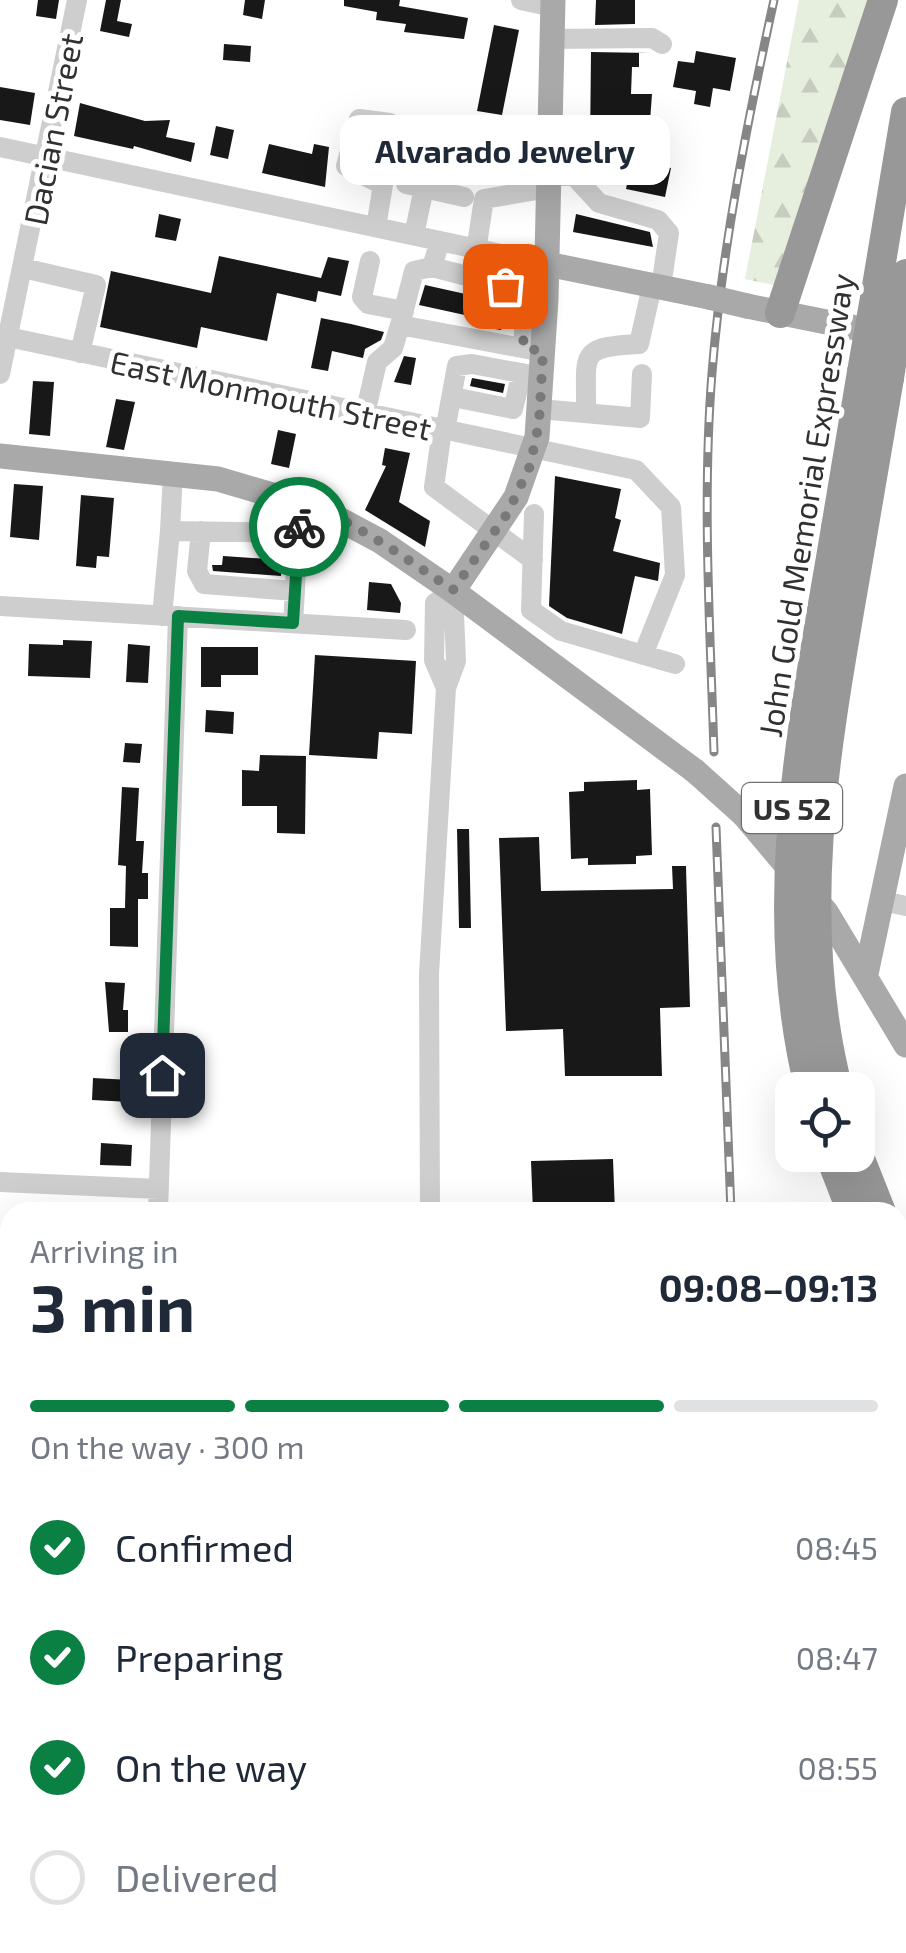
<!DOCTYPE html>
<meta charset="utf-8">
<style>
body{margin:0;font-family:"Exo 2",sans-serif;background:#f2f2f3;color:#1f2937;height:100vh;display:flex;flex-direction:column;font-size:38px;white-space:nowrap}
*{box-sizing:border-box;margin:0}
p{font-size:32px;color:#747a83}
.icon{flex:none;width:55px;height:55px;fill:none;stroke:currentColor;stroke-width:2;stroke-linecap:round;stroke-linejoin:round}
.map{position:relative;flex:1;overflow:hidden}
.details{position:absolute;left:0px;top:1202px;width:908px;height:752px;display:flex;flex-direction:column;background:#fff;border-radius:30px 30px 0 0;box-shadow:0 10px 40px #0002}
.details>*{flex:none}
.controls{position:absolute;left:775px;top:1072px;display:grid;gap:20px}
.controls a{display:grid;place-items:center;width:100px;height:100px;border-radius:20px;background:#fff;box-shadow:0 10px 40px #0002;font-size:50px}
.pin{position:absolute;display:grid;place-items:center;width:85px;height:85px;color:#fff;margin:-42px;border-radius:20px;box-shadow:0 5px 15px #0006}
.courier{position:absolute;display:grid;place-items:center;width:100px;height:100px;margin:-50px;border:8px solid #0b8043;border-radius:50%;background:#fff;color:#222;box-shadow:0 2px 12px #0007}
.bubble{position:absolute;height:70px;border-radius:20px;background:#fff;box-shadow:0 10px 40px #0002;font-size:32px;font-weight:700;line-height:70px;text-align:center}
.headline em{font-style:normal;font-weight:700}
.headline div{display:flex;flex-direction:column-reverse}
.headline{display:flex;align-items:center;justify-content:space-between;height:170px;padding:0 30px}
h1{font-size:65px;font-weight:700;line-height:75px}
.bar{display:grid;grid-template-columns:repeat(4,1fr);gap:15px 10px;align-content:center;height:120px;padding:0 30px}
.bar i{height:12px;border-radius:8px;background:#e0e1e3}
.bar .active{background:#0b8043}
.bar p{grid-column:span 4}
ol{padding:0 30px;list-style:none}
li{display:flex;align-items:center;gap:30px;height:110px}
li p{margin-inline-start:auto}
li .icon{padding:10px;border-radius:50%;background:#0b8043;color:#fff;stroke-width:4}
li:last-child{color:#747a83}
li i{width:55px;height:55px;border:5px solid #e0e1e3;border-radius:50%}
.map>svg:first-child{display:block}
.forest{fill:url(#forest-firs)}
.building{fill:#181818}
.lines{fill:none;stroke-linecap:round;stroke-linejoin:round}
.minor{stroke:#cecece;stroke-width:20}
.major{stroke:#a9a9a9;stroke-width:25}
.highway{stroke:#989898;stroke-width:30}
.rail-casing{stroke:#868686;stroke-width:9}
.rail{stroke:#fff;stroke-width:5;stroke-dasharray:15;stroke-linecap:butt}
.major-bridge{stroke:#a9a9a9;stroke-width:25}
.highway-bridge{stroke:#989898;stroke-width:30}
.done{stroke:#797979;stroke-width:10;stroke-dasharray:0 18}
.route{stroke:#0b8043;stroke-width:12}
.labels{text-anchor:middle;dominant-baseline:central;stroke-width:10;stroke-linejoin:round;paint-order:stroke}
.shield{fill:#fff;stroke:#6f6f6f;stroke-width:2.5}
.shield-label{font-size:30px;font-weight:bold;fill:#313131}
.street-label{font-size:32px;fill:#313131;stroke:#fff}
</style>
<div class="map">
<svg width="906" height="1953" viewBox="0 0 906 1953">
<defs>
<pattern id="forest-firs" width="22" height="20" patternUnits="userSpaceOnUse" patternTransform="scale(2.5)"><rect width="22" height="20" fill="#e6eede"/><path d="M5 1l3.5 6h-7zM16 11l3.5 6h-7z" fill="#c6cdbf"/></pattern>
</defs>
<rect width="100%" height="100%" fill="#fff"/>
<path class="forest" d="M799 0H869L774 285 745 279Z"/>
<path class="building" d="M38 0H59L56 19 36 16Z
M106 0H121L117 21 132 24 129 37 100 31Z
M245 0H265L262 19 243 15Z
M344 0H400L399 6 468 18 464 39 404 32 406 24 376 20 377 12 344 6Z
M596 0H635V24L595 25Z
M494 25 519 30 502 115 477 111Z
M224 44 251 46 250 62 223 60Z
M696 51 736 58 730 91 713 88 710 107 694 104 696 91 673 87 678 61 694 63Z
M591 52 651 53H639V67H632L631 94H652L647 163 671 168 665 197 626 189 634 148 590 147Z
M0 87 35 93 30 125 0 120Z
M80 103 145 121 170 120 166 137 195 143 191 162 134 146 133 149 74 136Z
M216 126 234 130 228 159 210 155Z
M369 134 401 136 396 160 364 153Z
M480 134 521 142 514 175 473 167 472 173 465 175 420 161 426 135 478 146Z
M269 144 312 154 314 144 329 147 325 187 262 173Z
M159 214 181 219 176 241 155 237Z
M576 214 650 232 653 247 573 232Z
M219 256 321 278 328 257 349 261 341 296 318 291 316 302 277 293 267 341 201 327 197 348 100 327 111 271 211 293Z
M425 285 479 297 480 294 507 303 501 330 473 325 474 317 419 305Z
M321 318 351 324 384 332 381 340 365 349 363 358 332 351 328 371 311 368Z
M404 356 416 358 411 385 394 382Z
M472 378 505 384 503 393 470 386Z
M33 381 54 382 50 436 29 434Z
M116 399 135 402 124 450 106 447Z
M278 430 296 434 289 468 271 464Z
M385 448 410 453 399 502 430 521 425 547 365 510 386 466 382 465Z
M555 476 621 489 615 518 621 520 613 551 660 563 658 581 635 576 622 634 567 618 549 606Z
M14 484 43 486 39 540 10 537Z
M81 495 114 498 109 557 97 556 96 568 76 566Z
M223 556 282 560 281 576 213 571 212 565H222Z
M369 582 391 584 401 603 400 613 367 610Z
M63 640 92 641 90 678 28 676 29 644 63 645Z
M128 644 150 646 148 683 126 682Z
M201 647H258V675H221V687H201Z
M315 655 416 661 412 734 379 732 377 759 309 755Z
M206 710 234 712 233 734 205 732Z
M125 743 142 744 140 763 123 762Z
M260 755 306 756 305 834 277 833V806H242V770L259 771Z
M637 780V790L650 789 652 855 636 856V864L588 865V858L571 859 569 792 584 791V782Z
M122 787 139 788 136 841H144L142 873H148V899H138V947L110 946V908H125L126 866 118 865Z
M457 829H469L471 928H459Z
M539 837 541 891 673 889 672 866H686L690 1007 660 1008 662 1076H565L563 1029 506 1031 499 838Z
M105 982 125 983 123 1010H128V1032H109Z
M93 1078 131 1080 130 1102 92 1100Z
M101 1143 132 1145 131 1166 100 1165Z
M613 1159 615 1212H533L531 1161Z"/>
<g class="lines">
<path class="minor" d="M521 0 553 7
M552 39 652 38 662 44
M0 147 547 264
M549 176H574L599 203 658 220 669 233 661 287
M406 184 464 197
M376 227 383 185 346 166 359 119 390 123
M414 235 424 188
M440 241 432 267 414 271 400 325 543 352
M370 261 362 297 368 304 404 311
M432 267 498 284 526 297
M23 268 96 285 80 353
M472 277 484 199 549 188
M8 337 636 470 671 507 675 575 643 655
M523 347 526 297 539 298
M0 374 77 0
M453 397 513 409 522 373
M540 409 640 418 642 374
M586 413C587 354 576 347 639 344L652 286
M365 414 377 362 393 348 400 325
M442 430 434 487 533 560
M445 431 457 366 472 364 542 377
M534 514 531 610 561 631 675 664
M170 531 173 473
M201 531 197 571 204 584 295 591 293 623
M295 591 297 533
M0 606 406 630
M162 616 170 531 297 533 304 503
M882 901 906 906
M0 1182 159 1189
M158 1212 178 616
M430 1212 429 974 446 688 456 661 453 591 435 603 434 660 446 688
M0 1901H10
M0 1946 108 1948"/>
<path class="major" d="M547 264 709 297
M747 306 886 334
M0 456 218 479 320 509 380 541 453 591 695 771
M453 591 516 497 537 437 546 299 553 0
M744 815 826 912 906 1045
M866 974 906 786"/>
<path class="highway" d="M876 292 906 112
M902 297 906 274
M780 313 883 0
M836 528 862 372
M861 542 889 378
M858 1154 881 1212
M830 1155 852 1212
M898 1248 906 1263
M898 1302 906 1317"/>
<defs>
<path id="rail" d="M714 752C710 626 702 499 712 373 722 247 747 124 774 0
M716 827 731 1212
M765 1945V1953"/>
</defs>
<use href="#rail" class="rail-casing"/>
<use href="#rail" class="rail"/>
<path class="major-bridge" d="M709 297 747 306
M695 771 744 815"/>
<path class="highway-bridge" d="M862 372 876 292
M889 378 902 297
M810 1090C763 902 805 715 836 528
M838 1090C791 906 830 725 861 542"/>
</g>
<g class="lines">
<path class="done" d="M299 527 304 503C359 524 405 558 453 590L507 514 530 466 539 423 543 352 523 347 526 297 505 286"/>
<path class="route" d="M162 1075 178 616 293 623 299 527"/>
</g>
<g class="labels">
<rect class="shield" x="742" y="783" width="100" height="50" rx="8"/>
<g class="shield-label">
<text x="792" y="808">US 52</text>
</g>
<g class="street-label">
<text transform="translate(52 129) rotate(-79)">Dacian Street</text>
<text transform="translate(271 394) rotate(12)">East Monmouth Street</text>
<text transform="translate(805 505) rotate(-81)">John Gold Memorial Expressway</text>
</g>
</g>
</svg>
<div class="controls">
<a><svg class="icon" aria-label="locate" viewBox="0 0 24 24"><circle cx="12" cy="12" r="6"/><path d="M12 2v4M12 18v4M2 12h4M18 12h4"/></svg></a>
</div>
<div class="pin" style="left:505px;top:286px;background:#ea580c"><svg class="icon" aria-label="bag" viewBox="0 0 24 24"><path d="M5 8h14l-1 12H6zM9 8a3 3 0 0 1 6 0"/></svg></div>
<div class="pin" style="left:162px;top:1075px;background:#1f2937"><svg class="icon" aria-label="home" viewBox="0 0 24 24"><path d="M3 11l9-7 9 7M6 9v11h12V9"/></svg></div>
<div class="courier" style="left:299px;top:527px"><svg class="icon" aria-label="bike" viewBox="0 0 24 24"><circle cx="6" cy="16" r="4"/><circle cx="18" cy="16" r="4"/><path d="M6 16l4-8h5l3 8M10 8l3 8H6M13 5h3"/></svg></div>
<div class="bubble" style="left:340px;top:115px;width:330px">Alvarado Jewelry</div>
<section class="details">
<div class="headline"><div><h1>3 min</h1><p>Arriving in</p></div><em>09:08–09:13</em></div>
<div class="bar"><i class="active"></i><i class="active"></i><i class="active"></i><i></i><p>On the way · 300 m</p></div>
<ol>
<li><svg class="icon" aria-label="check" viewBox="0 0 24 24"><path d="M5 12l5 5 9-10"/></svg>Confirmed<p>08:45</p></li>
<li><svg class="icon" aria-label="check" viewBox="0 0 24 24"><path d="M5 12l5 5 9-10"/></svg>Preparing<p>08:47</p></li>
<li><svg class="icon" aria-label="check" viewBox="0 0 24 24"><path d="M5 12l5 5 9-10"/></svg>On the way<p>08:55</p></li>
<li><i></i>Delivered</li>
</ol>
</section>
</div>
